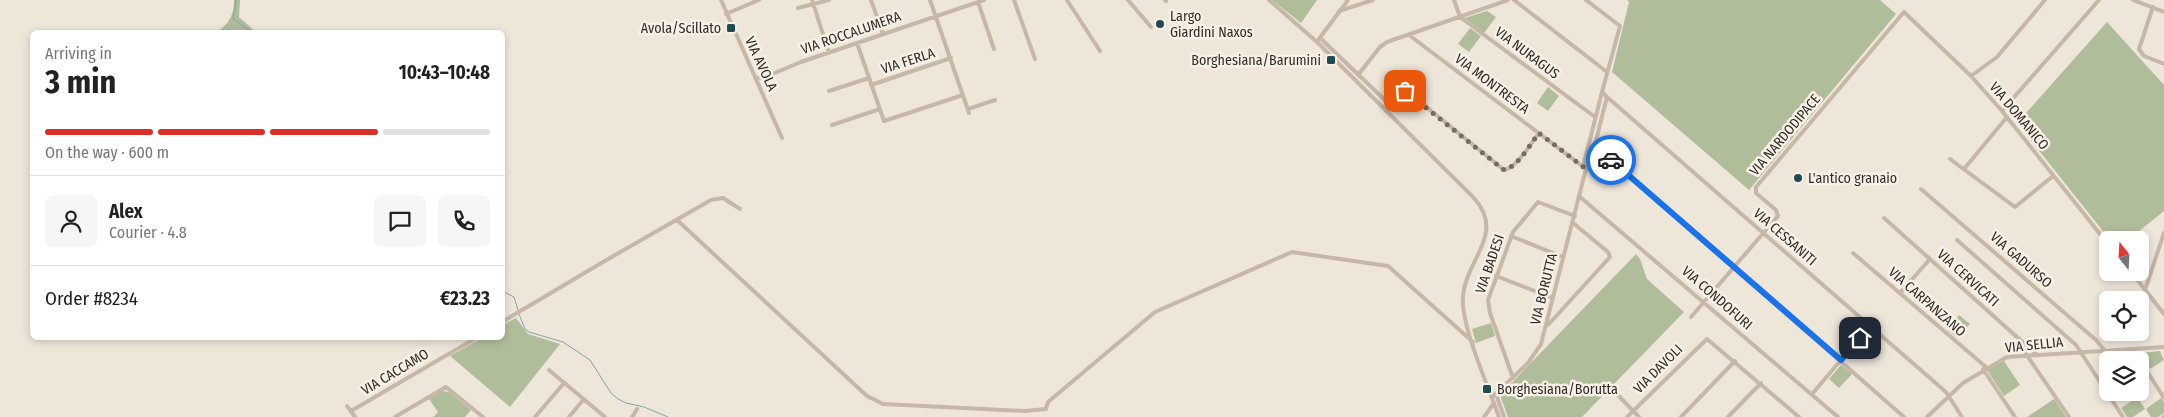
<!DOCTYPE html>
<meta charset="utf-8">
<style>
body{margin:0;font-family:"Fira Sans Condensed",sans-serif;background:#f6f6f6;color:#222;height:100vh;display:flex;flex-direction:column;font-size:19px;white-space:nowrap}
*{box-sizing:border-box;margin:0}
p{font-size:16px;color:#767676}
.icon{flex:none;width:28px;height:28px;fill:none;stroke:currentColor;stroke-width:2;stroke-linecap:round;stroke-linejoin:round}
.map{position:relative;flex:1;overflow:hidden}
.drawer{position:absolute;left:30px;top:30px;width:475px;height:310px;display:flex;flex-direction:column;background:#fff;border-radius:8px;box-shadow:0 2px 8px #0003}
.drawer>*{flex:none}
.needle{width:32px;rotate:342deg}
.fabs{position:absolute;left:2099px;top:231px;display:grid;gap:10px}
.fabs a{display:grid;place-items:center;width:50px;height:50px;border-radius:8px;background:#fff;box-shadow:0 2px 8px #0003;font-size:25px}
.pin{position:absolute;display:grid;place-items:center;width:42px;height:42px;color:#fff;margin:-21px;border-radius:10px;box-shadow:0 2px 8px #0006}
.courier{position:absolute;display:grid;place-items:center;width:50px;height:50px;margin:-25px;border:4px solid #1a73e8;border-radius:50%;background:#fff;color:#222;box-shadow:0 1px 6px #0007}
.headline em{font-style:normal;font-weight:700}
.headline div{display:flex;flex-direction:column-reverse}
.headline{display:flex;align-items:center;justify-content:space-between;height:85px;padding:0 15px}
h1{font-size:32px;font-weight:700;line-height:38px}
.bar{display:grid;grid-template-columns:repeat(4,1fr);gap:8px 5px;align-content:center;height:60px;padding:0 15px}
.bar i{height:6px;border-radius:4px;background:#e0e0e0}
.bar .active{background:#d93025}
.bar p{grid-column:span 4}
.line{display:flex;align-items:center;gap:12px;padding:0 15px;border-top:1px solid #e0e0e0}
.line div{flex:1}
.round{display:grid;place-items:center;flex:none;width:52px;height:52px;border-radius:8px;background:#f6f6f6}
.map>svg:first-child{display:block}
.green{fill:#b0bd9b}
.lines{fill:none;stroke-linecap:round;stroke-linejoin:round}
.stream{stroke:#7ba6aa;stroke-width:1}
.minor{stroke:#c6b7a7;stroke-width:4}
.done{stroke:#756c66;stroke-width:5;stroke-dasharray:0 9}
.route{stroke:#1a73e8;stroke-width:6}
.poi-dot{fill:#204c51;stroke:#f7f0e6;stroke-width:2}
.labels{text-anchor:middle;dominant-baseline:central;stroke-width:5;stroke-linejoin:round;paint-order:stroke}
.poi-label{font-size:14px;fill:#332b27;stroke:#f7f0e6;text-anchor:start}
.street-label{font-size:14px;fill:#332b27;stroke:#f7f0e6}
</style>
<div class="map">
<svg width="2164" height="417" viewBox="0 0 2164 417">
<rect width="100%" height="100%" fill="#efe6da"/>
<path class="green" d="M234 0H240L239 17 256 32H216C228 26 235 13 234 0Z
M1272 0H1317L1301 23Z
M1627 0H1880L1896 14 1749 190 1612 72 1629 2Z
M1487 11 1496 17 1484 33 1465 18Z
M2107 22 2164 85V211L2128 240H2110L2017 123Z
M1470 28 1481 36 1469 52 1458 44Z
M1548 87 1559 96 1548 111 1537 103Z
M1636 254 1640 259 1647 279 1684 312 1582 417H1508L1500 395Z
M1959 315 1970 324 1957 338 1947 329Z
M516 318 528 334 560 344 510 407 450 356 482 338H502L503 325Z
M1491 323 1495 336 1476 343 1472 329Z
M2160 351 2164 360 2150 369 2140 353Z
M2004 361 2020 385 2004 396 1987 370Z
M1841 365 1852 374 1839 388 1829 379Z
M443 391 449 392 471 410 465 417H433L438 412 429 399Z
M2137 397 2145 409 2133 417H2127L2121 408Z
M2161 398 2164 402V413L2158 417H2151L2146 409Z
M2054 399 2066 417H2027Z"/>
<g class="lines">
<path class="stream" d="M236 0 233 19 252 32
M502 291 514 297 518 310
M519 314 525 329 529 332 563 342 590 360 611 393 618 399 626 403 644 407 668 417"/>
<path class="minor" d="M721 0 782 138
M812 0 829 53
M871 0 883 34
M930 0 969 113
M1014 0 1035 59
M1067 0 1100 51
M1128 0 1151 27
M1165 0 1166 1
M1269 0 1317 42 1473 197C1507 233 1466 259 1463 296 1460 324 1489 388 1499 417
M1454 0 1460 17 1595 117
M1514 0 1607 72
M2133 0 2164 12
M978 2 994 49
M2153 7 2139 49 2144 56 2164 64
M798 8 829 0
M1339 11 1373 0
M726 14 759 0
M1409 35 1586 169
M1320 38 1388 103H1393L1403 92H1408L1504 170C1518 167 1530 144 1539 133
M1319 39 1348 0
M857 43 884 121 963 95
M1358 75 1380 47 1387 42 1508 0
M1971 76 1997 57 2045 0
M755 78 765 77 801 62 984 0
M871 85 951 58
M829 91 869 78
M1607 97 1946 392 1962 417
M968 109 995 100
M2002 111 2099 0
M832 125 880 109
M1595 146 1904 417
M1950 159 2015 207 2053 176
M1586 169 1584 163 1602 92
M1964 169 2007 117
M1921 189 2096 340 2105 351
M1580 197 1838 417
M1884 218 2036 354
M677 220 867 396 883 404 1025 411 1046 409 1048 402 1155 312 1292 252 1388 266 1473 342
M1511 236 1563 257
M1957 240 2076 345 2123 417
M1853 253 1986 367
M2131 272 2164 314
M1496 276 1553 298
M2145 290 2164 233
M1900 293 1930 259
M1691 317 1778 216 1776 210 1756 193V187L1904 12 1971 76 2002 111 2108 244
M502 322 603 262 711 200 723 198 740 209
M1548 325 1610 257 1608 252 1573 223
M2133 350 2140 360
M2026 354 2069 417
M2140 360 2164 398
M1983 369 2015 417
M549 370 605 417
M1513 378 1490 313 1488 300 1513 232 1538 202 1575 216
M1612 389 1639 417
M1496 394 1504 417
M1812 394 1870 326
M1492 397 1528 363 1541 344 1586 169 1590 164 1607 97 1602 92 1620 26 1586 0
M347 406 355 417
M351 411 476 338
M395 417 446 387 483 417
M535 417 564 383
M569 417 584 399
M632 417 637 409
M1484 417 1494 403
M1627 417 1707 339 1799 417
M1681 417 1735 361
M1728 417 1761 383
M1927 417 1963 383 2007 357 2164 347
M2163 417H2164"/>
</g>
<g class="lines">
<path class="done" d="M1405 91 1504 170C1518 167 1530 144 1539 133L1586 169 1590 164 1595 146 1611 160"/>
<path class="route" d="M1611 160 1841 360 1860 338"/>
</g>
<g class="poi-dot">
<circle cx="1160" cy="24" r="5"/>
<rect x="726" y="23" width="10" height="10" rx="2.5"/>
<rect x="1326" y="55" width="10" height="10" rx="2.5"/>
<circle cx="1798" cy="178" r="5"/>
<rect x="1482" y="384" width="10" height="10" rx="2.5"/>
</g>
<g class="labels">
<g class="poi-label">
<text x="1170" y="16">Largo<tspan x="1170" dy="16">Giardini Naxos</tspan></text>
<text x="721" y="28" text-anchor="end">Avola/Scillato</text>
<text x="1321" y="60" text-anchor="end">Borghesiana/Barumini</text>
<text x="1808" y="178">L'antico granaio</text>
<text x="1497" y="389">Borghesiana/Borutta</text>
</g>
<g class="street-label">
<text transform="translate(851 33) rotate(-19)">VIA ROCCALUMERA</text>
<text transform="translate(1527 53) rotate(37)">VIA NURAGUS</text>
<text transform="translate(908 61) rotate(-18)">VIA FERLA</text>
<text transform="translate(761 64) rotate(65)">VIA AVOLA</text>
<text transform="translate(1492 84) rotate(37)">VIA MONTRESTA</text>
<text transform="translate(2019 116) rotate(50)">VIA DOMANICO</text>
<text transform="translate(1785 135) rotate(-50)">VIA NARDODIPACE</text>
<text transform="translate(1785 237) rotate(41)">VIA CESSANITI</text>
<text transform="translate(2021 260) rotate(41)">VIA GADURSO</text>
<text transform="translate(1490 264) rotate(-71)">VIA BADESI</text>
<text transform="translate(1968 278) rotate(42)">VIA CERVICATI</text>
<text transform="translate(1544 289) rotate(-76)">VIA BORUTTA</text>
<text transform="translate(1717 298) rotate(41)">VIA CONDOFURI</text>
<text transform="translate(1927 302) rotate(41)">VIA CARPANZANO</text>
<text transform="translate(2034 345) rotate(-6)">VIA SELLIA</text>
<text transform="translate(1658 369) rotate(-45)">VIA DAVOLI</text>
<text transform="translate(395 372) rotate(-31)">VIA CACCAMO</text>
</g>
</g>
</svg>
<div class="fabs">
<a><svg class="needle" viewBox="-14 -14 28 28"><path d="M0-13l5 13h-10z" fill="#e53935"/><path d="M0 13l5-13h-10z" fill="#767676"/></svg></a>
<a><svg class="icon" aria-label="locate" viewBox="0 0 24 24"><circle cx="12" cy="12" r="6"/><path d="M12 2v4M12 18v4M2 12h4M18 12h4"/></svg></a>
<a><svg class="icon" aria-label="layers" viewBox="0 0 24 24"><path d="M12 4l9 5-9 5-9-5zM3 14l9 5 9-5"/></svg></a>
</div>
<div class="pin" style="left:1405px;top:91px;background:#ea580c"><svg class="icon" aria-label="bag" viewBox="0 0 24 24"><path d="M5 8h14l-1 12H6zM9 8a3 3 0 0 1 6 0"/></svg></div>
<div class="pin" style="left:1860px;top:338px;background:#1f2937"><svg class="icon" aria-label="home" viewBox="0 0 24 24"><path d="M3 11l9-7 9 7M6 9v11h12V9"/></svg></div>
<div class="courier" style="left:1611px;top:160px"><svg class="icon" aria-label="car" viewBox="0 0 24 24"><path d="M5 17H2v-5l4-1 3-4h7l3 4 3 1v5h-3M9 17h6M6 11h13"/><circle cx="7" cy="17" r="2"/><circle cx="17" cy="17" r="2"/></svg></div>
<section class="drawer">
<div class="headline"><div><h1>3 min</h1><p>Arriving in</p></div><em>10:43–10:48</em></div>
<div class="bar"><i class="active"></i><i class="active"></i><i class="active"></i><i></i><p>On the way · 600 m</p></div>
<div class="line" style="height:90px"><a class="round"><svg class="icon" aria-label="person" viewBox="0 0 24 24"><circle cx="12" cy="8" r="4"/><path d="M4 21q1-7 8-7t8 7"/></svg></a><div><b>Alex</b><p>Courier · 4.8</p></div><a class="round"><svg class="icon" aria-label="chat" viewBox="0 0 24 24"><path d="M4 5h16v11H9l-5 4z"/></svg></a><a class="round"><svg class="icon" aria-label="phone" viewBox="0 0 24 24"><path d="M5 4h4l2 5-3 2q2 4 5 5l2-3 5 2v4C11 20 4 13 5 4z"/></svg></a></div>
<div class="line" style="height:65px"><div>Order #8234</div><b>€23.23</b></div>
</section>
</div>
